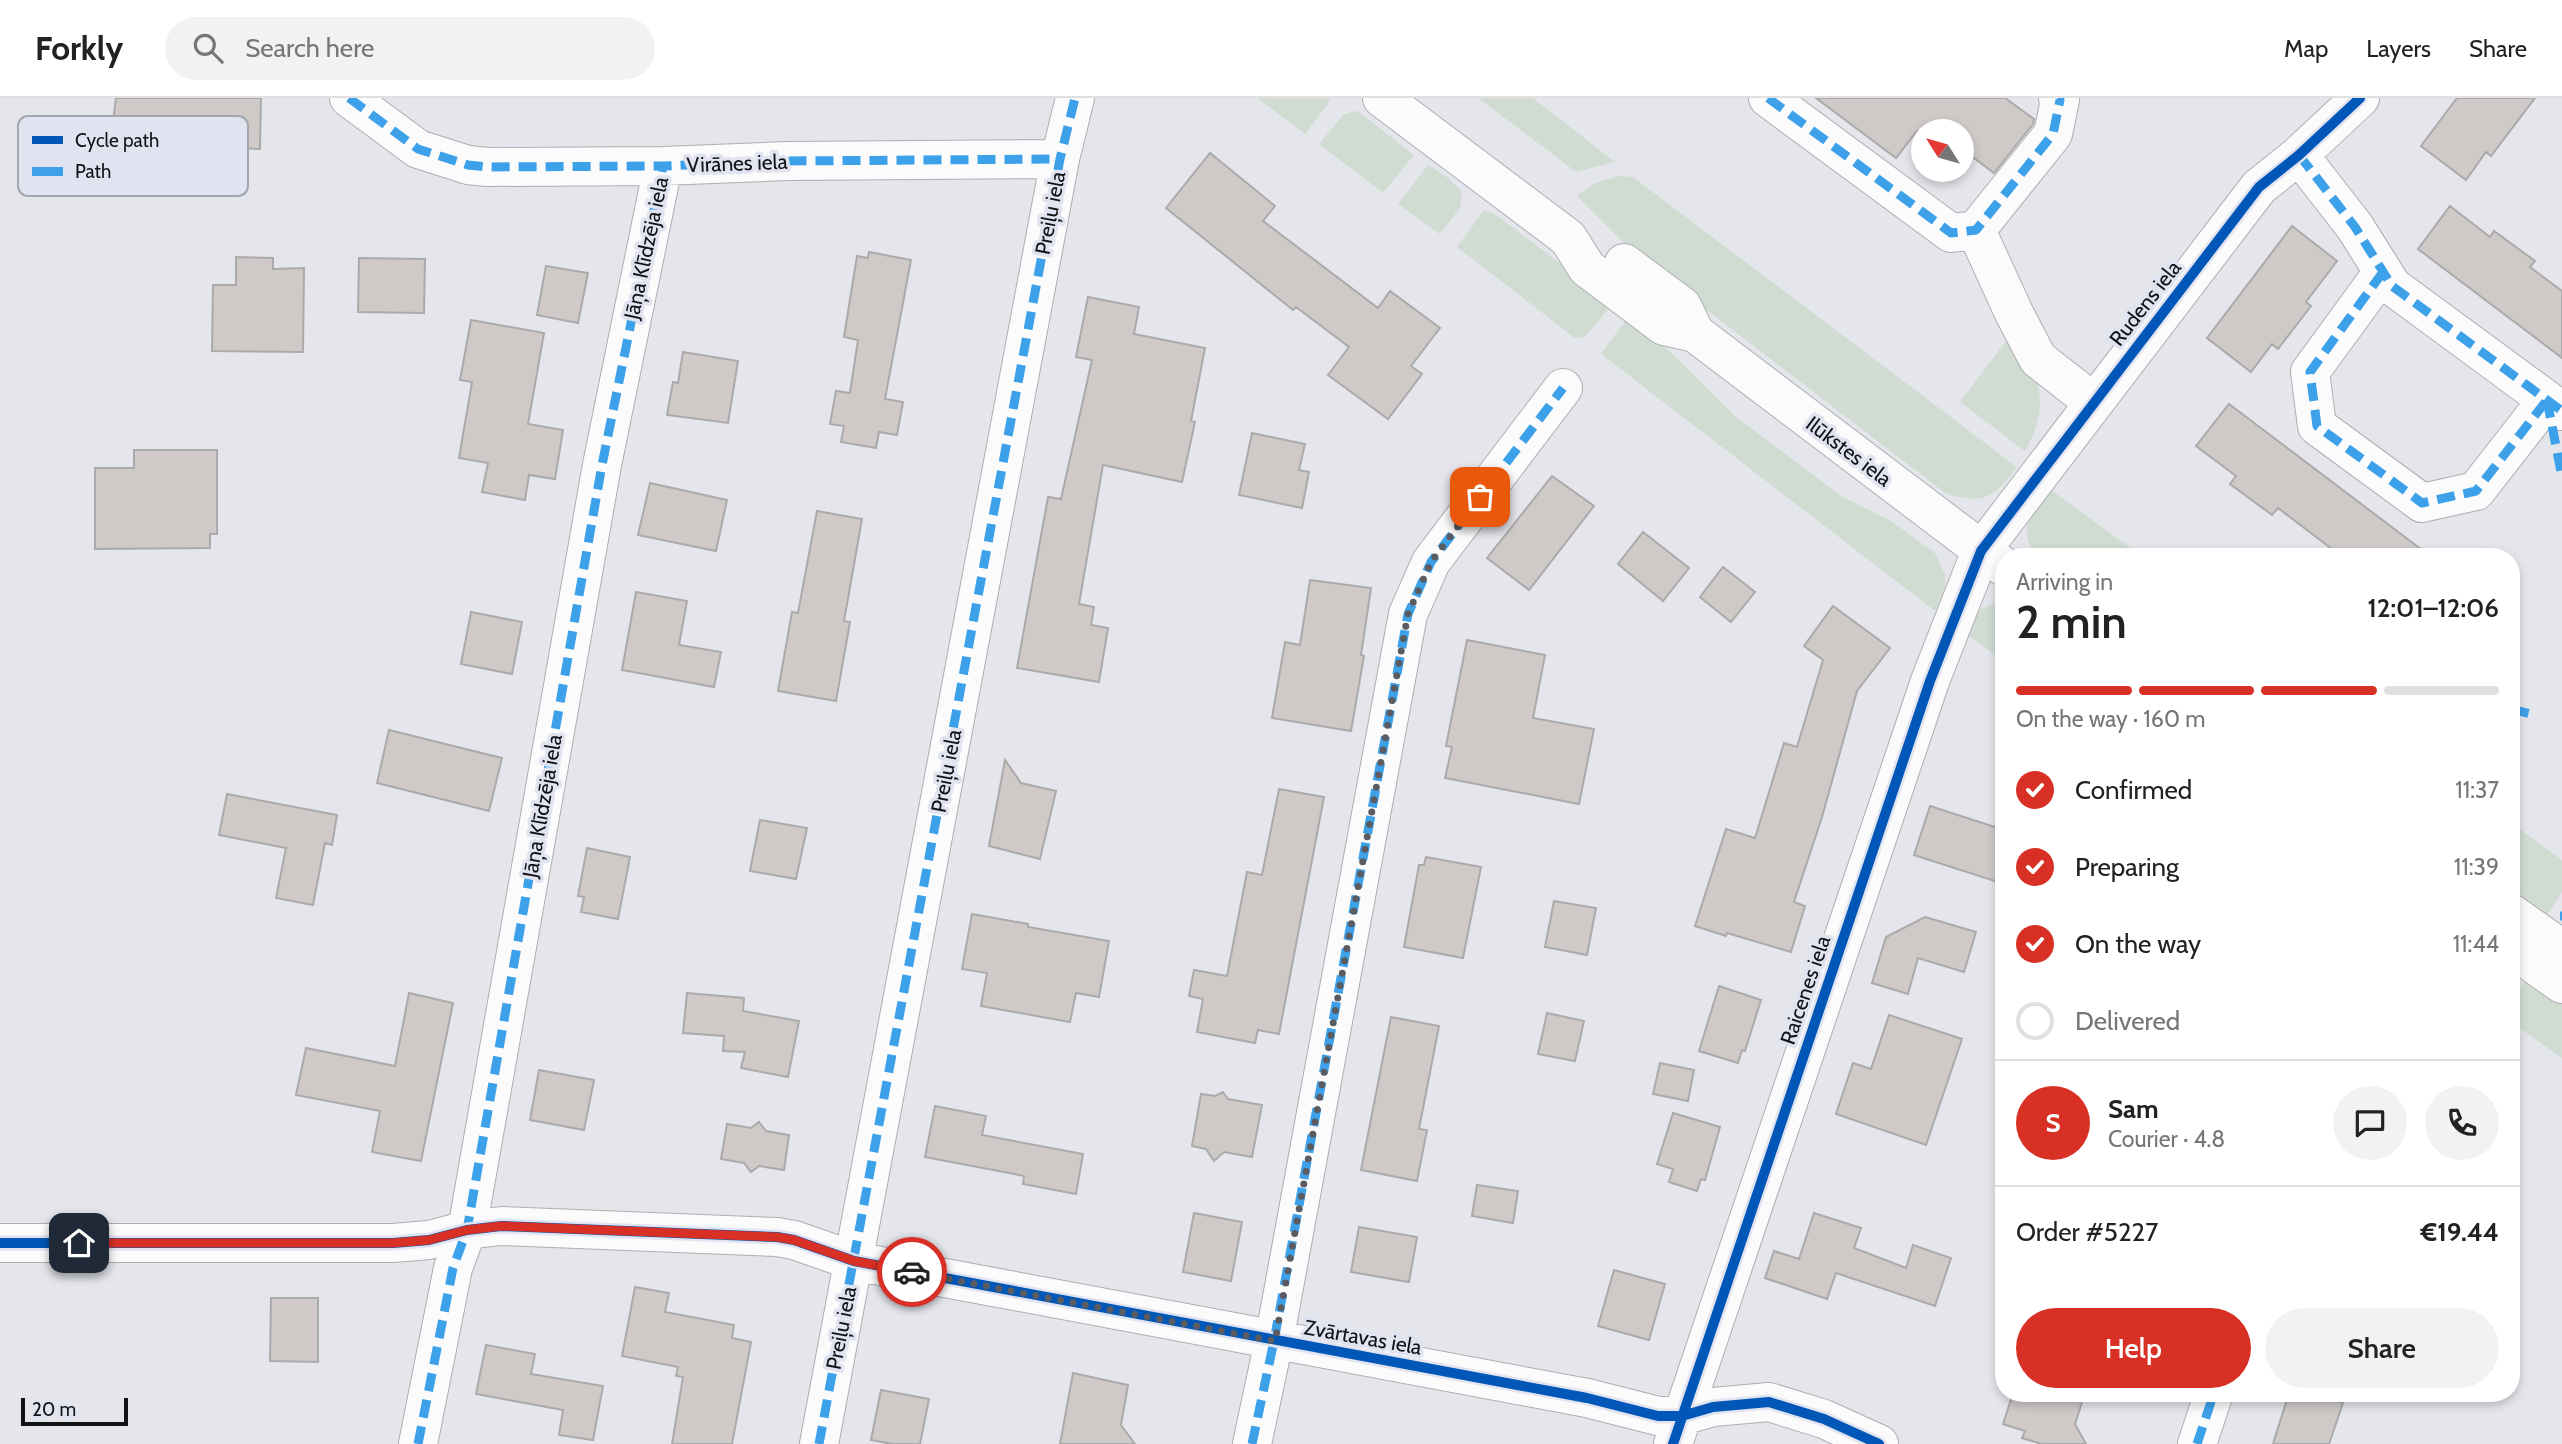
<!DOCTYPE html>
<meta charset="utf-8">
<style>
body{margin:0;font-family:Cabin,sans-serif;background:#f2f2f2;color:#222;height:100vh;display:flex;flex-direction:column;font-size:26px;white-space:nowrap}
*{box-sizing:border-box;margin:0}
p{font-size:23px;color:#767676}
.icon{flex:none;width:38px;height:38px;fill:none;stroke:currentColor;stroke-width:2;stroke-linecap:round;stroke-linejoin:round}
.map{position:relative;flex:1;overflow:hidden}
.details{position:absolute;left:1995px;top:450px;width:525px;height:854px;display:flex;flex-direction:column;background:#fff;border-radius:28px;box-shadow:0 4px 10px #0003}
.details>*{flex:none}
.needle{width:46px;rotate:307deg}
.fabs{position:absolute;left:1911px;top:21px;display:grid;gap:14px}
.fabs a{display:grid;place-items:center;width:63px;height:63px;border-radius:50%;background:#fff;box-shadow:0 4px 10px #0003;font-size:35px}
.scale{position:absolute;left:21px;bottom:18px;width:107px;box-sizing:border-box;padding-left:7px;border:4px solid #111216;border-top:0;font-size:19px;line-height:24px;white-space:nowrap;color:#111216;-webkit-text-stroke:5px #e1e4f0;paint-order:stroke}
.pin{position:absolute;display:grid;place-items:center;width:60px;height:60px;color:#fff;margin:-30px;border-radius:14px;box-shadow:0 4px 10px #0006}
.courier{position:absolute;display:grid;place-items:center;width:70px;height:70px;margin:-35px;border:5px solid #d93025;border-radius:50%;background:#fff;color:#222;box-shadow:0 2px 9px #0007}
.headline em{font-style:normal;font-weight:600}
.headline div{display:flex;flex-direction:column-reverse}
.headline{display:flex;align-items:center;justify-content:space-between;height:119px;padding:0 21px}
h1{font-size:46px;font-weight:600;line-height:52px}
.bar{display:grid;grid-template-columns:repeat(4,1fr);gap:10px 7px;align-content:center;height:84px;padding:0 21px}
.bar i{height:9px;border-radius:5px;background:#e0e0e0}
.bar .on{background:#d93025}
.bar p{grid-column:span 4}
.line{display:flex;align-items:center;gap:18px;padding:0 21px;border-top:2px solid #e0e0e0}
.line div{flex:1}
.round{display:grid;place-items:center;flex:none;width:74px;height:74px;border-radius:37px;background:#f2f2f2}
ol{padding:0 21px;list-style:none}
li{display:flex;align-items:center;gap:21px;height:77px}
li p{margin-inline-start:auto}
li .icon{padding:7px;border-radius:50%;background:#d93025;color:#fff;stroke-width:4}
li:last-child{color:#767676}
li i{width:38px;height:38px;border:4px solid #e0e0e0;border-radius:50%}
.primary-button{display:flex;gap:14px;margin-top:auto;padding:14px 21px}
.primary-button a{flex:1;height:80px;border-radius:42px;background:#d93025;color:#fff;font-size:28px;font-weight:600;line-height:80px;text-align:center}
.primary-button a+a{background:#f2f2f2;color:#222}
header{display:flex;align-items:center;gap:42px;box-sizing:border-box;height:98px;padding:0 35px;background:#fff;border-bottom:2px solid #e0e0e0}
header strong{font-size:33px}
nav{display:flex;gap:38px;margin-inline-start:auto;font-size:24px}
.search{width:490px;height:63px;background:#f2f2f2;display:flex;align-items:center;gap:18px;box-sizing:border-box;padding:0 24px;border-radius:38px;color:#767676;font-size:26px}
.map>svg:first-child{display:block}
.green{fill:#d0dcd2}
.building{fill:#cfc9c8;stroke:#abaaab;stroke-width:2}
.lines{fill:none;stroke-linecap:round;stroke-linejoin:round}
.minor-casing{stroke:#adaeb3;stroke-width:40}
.minor{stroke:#fbfbfc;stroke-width:38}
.quiet{stroke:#3da1ea;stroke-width:9;stroke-dasharray:18 9;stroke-linecap:butt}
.cycleway-casing{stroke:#e1e4f0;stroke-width:15}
.cycleway{stroke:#0057b8;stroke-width:10}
.done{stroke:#5b5c61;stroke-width:7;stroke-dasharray:0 12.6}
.route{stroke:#d93025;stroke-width:9}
.labels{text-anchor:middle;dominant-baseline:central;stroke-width:7;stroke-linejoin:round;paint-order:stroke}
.street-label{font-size:21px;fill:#111216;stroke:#e1e4f0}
.key{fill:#e1e4f0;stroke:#a3a5af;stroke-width:2}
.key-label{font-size:19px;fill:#111216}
</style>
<header>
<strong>Forkly</strong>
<div class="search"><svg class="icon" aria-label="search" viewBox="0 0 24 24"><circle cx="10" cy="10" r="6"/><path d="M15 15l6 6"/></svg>Search here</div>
<nav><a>Map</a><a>Layers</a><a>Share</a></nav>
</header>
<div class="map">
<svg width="2562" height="1346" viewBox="0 0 2562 1346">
<rect width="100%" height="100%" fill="#e4e6ec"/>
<path class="green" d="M1257 0H1330L1328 6 1305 36Z
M1478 0H1533L1615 64 1576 74Z
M1354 13 1359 14 1414 57 1383 95 1319 46 1343 17Z
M1428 67 1447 79 1462 94 1460 110 1440 136 1398 106Z
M1619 78 1633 79 2017 369C1994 399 1984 408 1945 395L1639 160 1577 98 1595 85Z
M1484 112 1496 117 1609 202 1608 211 1585 239 1575 240 1457 149Z
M1630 222 1646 230 1736 319 1841 398 1891 423 1935 455 1945 476V496L1935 513 1601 256 1625 223Z
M2006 243C2045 272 2049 312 2025 353L1960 304Z
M2048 390 2142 458H2035C2018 430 2031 413 2048 390Z
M1993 506H2004V563L1962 533 1976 513Z
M2511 725 2562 762V794L2543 823 2511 801Z
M2531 876 2562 899V960L2511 924V904Z"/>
<path class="building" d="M116 0H261L260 51 168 48 165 70 108 63Z
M1816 0H2005L2034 21 2033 26 1994 75 1962 51V33H1917L1896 60Z
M2457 0H2535L2491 58 2486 54 2466 82 2421 48Z
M1210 55 1275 108 1263 123 1378 210 1390 193 1440 230 1411 268 1422 276 1388 321 1328 277 1349 249 1296 209 1293 212 1166 110Z
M2450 108 2490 139 2494 133 2535 163 2530 169 2562 193V260L2418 151Z
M2292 128 2337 163 2306 204 2311 208 2278 251 2272 246 2251 274 2207 240Z
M869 154 911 162 885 301 903 304 897 337 879 334 876 350 841 344 844 328 830 326 836 293 850 295 858 242 844 239 857 158 868 160Z
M236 159 273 160V171L304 170 303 254 212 253 213 187H236Z
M359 160 425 161 424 215 358 214Z
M546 168 588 175 578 225 537 217Z
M1088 199 1139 209 1134 236 1205 250 1191 323 1195 324 1182 384 1103 367 1079 506 1094 509 1091 527 1108 530 1099 584 1017 570 1048 399 1061 401 1092 262 1076 259Z
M471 222 544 235 528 326 563 332 555 381 529 377 525 402 482 394 488 365 459 360 472 284 460 282Z
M683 254 738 263 728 325 667 317 673 284 678 285Z
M2229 306 2430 458H2341L2278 410 2272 417 2230 386 2236 378 2196 348Z
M1252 335 1305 346 1299 372 1309 374 1302 410 1239 397Z
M134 352H217V436H210V450L95 451V370H134Z
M1552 378 1594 408 1529 492 1487 460Z
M650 385 727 402 716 453 638 437Z
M817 413 862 421 844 523 850 524 836 603 778 593 792 514 798 515Z
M1643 434 1689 470 1663 503 1618 466Z
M1723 469 1755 494 1731 524 1700 499Z
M1310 482 1371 490 1361 557 1364 558 1351 633 1272 620 1285 544 1300 547Z
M636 494 687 503 679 547 721 554 714 589 622 572Z
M1833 508 1890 550 1857 593 1822 719 1794 804 1805 808 1791 854 1727 835 1726 838 1695 828 1726 731 1755 740 1784 645 1797 649 1823 562 1804 548Z
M471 514 522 524 512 576 461 566Z
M1467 542 1545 557 1533 620 1594 631 1579 706 1445 680 1452 649 1446 648Z
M389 632 502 660 489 713 377 685Z
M1005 662 1021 685 1056 693 1040 761 989 748Z
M1279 691 1324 699 1279 936 1258 932 1255 945 1197 934 1203 901 1189 898 1194 872 1227 878 1247 774 1262 777Z
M227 696 337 717 332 747 325 745 313 807 276 800 286 750 219 737Z
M1930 708 2004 732V786L1914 757Z
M760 722 807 730 796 781 750 773Z
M587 750 630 759 618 821 581 814 584 799 578 798Z
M1426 759 1481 769 1463 860 1404 849 1419 767H1424Z
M1554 803 1596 810 1587 857 1545 849Z
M972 816 1028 826V829L1109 843 1099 899 1076 895 1070 924 981 908 987 875 962 871Z
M1925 819 1976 834 1964 874 1918 860 1908 896 1872 885 1886 839Z
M1719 888 1761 902 1745 953 1742 952 1738 965 1699 953Z
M409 895 453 905 421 1063 372 1054 380 1013 296 997 306 950 395 968Z
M687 895 744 900 743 913 799 923 788 979 741 970 745 954 723 953 724 938 683 935Z
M1547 915 1584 923 1575 963 1538 956Z
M1889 917 1962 941 1926 1047 1836 1016 1853 965 1871 971Z
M1391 919 1439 928 1419 1031 1427 1032 1417 1083 1361 1072Z
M1660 965 1694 972 1688 1003 1653 996Z
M539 972 594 982 584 1032 530 1022Z
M1223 994 1228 1001 1262 1007 1252 1059 1224 1054 1214 1063 1206 1051 1192 1048 1201 996 1215 998Z
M935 1008 986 1018 982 1037 1083 1056 1076 1096 1023 1086 1024 1078 925 1059Z
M1673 1015 1720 1029 1705 1082 1701 1081 1697 1093 1669 1084 1673 1071 1657 1066Z
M759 1024 766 1033 789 1037 784 1072 759 1068 751 1074 744 1065 721 1061 727 1026 751 1030Z
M1477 1087 1518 1093 1513 1125 1472 1118Z
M1194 1115 1242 1124 1231 1183 1183 1174Z
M1814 1115 1861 1130 1854 1150 1906 1170 1913 1147 1951 1160 1935 1208 1836 1175 1827 1201 1765 1180 1774 1153 1799 1161Z
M1359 1129 1417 1139 1409 1184 1351 1174Z
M1614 1172 1665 1186 1649 1242 1598 1228Z
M635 1189 669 1195 665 1214 734 1227 732 1240 751 1244 732 1346H672L683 1279 676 1278 678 1269 622 1258Z
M271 1200H318V1264L270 1263Z
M486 1247 535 1256 531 1276 603 1288 593 1342 559 1337 563 1312 476 1296Z
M1073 1275 1128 1287 1121 1327 1135 1346H1060Z
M881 1292 929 1301 920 1346H892L871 1342Z
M2013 1295H2085L2075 1326 2086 1346H2042L2022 1340 2025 1333 2003 1326Z
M2289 1295H2311L2343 1305 2329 1346H2273Z"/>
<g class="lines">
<defs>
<path id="minor" d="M349 0 418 51 468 67 487 69 663 68 788 63 1060 61
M1382 0 1568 140 1587 170 1664 228 1695 235 2004 469
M1768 0 1951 135 1976 132 2053 36 2060 2 2058 0
M2299 57 2355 129 2392 188 2562 313
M1976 132 2014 215 2038 261 2093 304
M1624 165 1682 208 1695 235
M2383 174 2310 274 2317 328 2422 405 2476 393 2547 302
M2511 815 2562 851
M2511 850 2562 886
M0 1145H393L429 1142 467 1132 501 1128 777 1139 794 1142 854 1163 1587 1300 1658 1318H1682L1713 1309 1769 1304 1824 1321 1879 1346
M418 1346 453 1170 467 1132 602 367 663 68
M819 1346 1060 61 1075 0
M1252 1346 1274 1243 1408 516 1431 464 1563 290
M1673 1346 1930 583 1981 453 2259 89 2299 57 2360 0
M2197 1346 2214 1295"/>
</defs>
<use href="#minor" class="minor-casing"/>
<use href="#minor" class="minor"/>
<path class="quiet" d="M349 0 418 51 468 67 487 69 663 68 788 63 1060 61
M1768 0 1951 135 1976 132 2053 36 2060 2 2058 0
M2299 57 2355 129 2392 188 2562 313
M2383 174 2310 274 2317 328 2422 405 2476 393 2547 302
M2547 302 2562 379
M2511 611 2535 617
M2560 818H2562
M2511 878H2517
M418 1346 453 1170 467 1132 602 367 663 68
M819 1346 1060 61 1075 0
M1252 1346 1274 1243 1408 516 1431 464 1563 290
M2197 1346 2214 1295"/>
<defs>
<path id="cycleway" d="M0 1145H393L429 1142 467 1132 501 1128 777 1139 794 1142 854 1163 1587 1300 1658 1318H1682L1713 1309 1769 1304 1824 1321 1879 1346
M1673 1346 1930 583 1981 453 2259 89 2299 57 2360 0"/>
</defs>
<use href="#cycleway" class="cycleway-casing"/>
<use href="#cycleway" class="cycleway"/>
</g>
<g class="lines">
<path class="done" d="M912 1174 1275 1243 1408 516 1431 464 1480 399"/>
<path class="route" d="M79 1145H393L429 1142 467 1132 501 1128 777 1139 794 1142 854 1163 912 1174"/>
</g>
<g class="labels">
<g class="street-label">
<text transform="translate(737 65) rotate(-2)">Virānes iela</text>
<text transform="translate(1050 115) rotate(-79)">Preiļu iela</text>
<text transform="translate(646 150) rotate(-78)">Jāņa Klīdzēja iela</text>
<text transform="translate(2145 205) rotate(-52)">Rudens iela</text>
<text transform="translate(1849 353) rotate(37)">Ilūkstes iela</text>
<text transform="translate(946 673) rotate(-79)">Preiļu iela</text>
<text transform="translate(542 708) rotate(-80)">Jāņa Klīdzēja iela</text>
<text transform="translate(1805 892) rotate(-71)">Raicenes iela</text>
<text transform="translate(841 1230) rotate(-79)">Preiļu iela</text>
<text transform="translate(1363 1239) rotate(10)">Zvārtavas iela</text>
</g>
</g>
<rect x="18" y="18" width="230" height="80" rx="10" class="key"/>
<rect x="32" y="38" width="31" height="8" fill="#0057b8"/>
<rect x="32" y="69" width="31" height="9" fill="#3da1ea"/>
<g class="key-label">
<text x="75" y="49">Cycle path</text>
<text x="75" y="80">Path</text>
</g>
</svg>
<div class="fabs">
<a><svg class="needle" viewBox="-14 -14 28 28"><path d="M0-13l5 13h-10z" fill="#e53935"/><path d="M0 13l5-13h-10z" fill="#767676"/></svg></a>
</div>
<div class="scale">20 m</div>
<div class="pin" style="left:1480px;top:399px;background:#ea580c"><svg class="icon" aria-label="bag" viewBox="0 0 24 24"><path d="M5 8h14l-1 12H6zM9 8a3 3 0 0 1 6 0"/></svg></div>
<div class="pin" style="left:79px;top:1145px;background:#1f2937"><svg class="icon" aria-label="home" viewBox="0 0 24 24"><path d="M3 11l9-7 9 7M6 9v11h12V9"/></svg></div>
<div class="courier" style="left:912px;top:1174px"><svg class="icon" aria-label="car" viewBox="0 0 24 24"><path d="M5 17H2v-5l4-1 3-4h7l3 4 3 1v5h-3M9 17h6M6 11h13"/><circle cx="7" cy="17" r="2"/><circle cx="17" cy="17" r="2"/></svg></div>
<section class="details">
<div class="headline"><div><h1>2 min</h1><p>Arriving in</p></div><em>12:01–12:06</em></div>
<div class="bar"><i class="on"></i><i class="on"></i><i class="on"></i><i></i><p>On the way · 160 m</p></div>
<ol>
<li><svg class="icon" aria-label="check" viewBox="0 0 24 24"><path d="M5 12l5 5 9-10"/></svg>Confirmed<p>11:37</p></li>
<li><svg class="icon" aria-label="check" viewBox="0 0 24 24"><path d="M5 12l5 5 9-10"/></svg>Preparing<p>11:39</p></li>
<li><svg class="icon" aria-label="check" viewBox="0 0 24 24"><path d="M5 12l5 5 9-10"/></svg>On the way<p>11:44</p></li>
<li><i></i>Delivered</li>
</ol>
<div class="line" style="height:126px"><b class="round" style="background:#d93025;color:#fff">S</b><div><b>Sam</b><p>Courier · 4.8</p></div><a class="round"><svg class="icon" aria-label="chat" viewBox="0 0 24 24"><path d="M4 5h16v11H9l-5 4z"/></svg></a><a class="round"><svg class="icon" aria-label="phone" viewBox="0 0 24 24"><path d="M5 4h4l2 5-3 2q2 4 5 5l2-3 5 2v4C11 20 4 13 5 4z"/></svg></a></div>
<div class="line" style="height:91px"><div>Order #5227</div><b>€19.44</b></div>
<div class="primary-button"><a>Help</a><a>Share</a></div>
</section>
</div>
